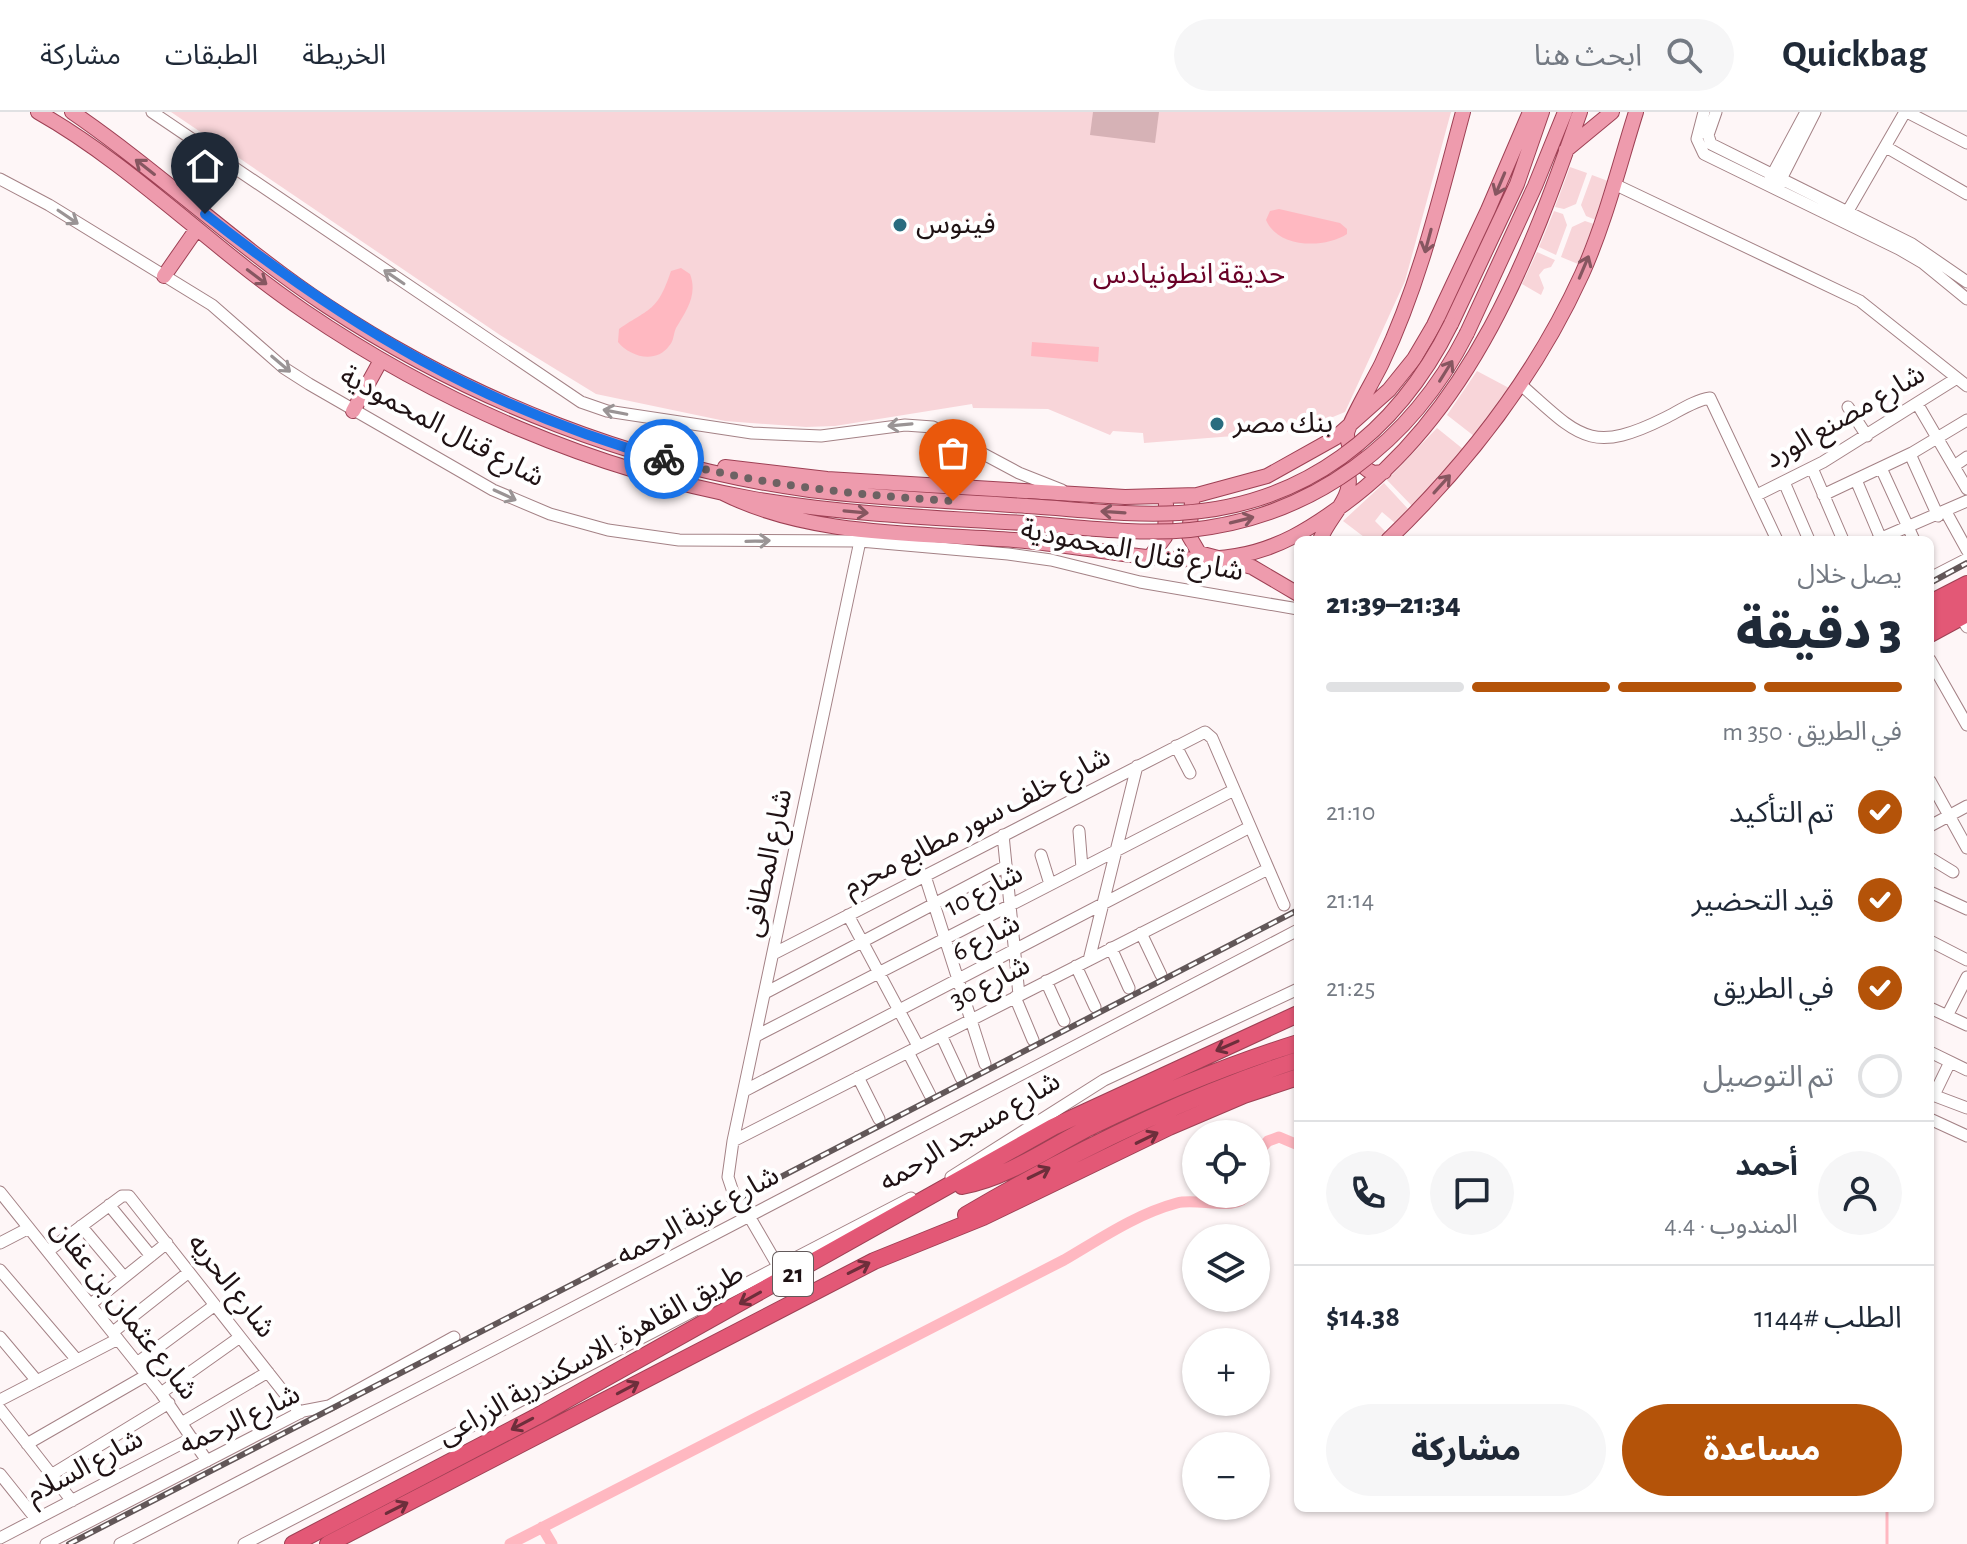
<!DOCTYPE html>
<html lang="ar">
<meta charset="utf-8">
<style>
body{margin:0;font-family:"Alegreya Sans","Noto Sans Arabic",sans-serif;background:#f6f6f7;color:#1f2937;direction:rtl;height:100vh;display:flex;flex-direction:column;font-size:30px;white-space:nowrap}
*{box-sizing:border-box;margin:0}
p{font-size:26px;color:#747a83}
.icon{flex:none;width:44px;height:44px;fill:none;stroke:currentColor;stroke-width:2;stroke-linecap:round;stroke-linejoin:round}
.map{position:relative;flex:1;overflow:hidden;direction:ltr}
.sheet{position:absolute;left:1294px;top:424px;width:640px;height:976px;display:flex;flex-direction:column;background:#fff;border-radius:12px;box-shadow:0 2px 6px #0004;direction:rtl}
.sheet>*{flex:none}
.tools{position:absolute;left:1182px;top:1008px;display:grid;gap:16px}
.tools a{display:grid;place-items:center;width:88px;height:88px;border-radius:50%;background:#fff;box-shadow:0 2px 6px #0004;font-size:40px}
.pin{position:absolute;display:grid;place-items:center;width:68px;height:68px;color:#fff;margin:-82px -34px;border-radius:50% 50% 50% 0;rotate:-45deg;box-shadow:0 0 8px #0007}
.pin .icon{rotate:45deg}
.courier{position:absolute;display:grid;place-items:center;width:80px;height:80px;margin:-40px;border:6px solid #1a73e8;border-radius:50%;background:#fff;color:#222;box-shadow:0 2px 10px #0007}
.overview em{font-style:normal;font-weight:800}
.overview div{display:flex;flex-direction:column-reverse}
.overview{display:flex;align-items:center;justify-content:space-between;height:136px;padding:0 32px}
h1{font-size:52px;font-weight:800;line-height:60px}
.bar{display:grid;grid-template-columns:repeat(4,1fr);gap:12px 8px;align-content:center;height:96px;padding:0 32px}
.bar i{height:10px;border-radius:6px;background:#e0e1e3}
.bar .selected{background:#b45309}
.bar p{grid-column:span 4}
.line{display:flex;align-items:center;gap:20px;padding:0 32px;border-top:2px solid #e0e1e3}
.line div{flex:1}
.round{display:grid;place-items:center;flex:none;width:84px;height:84px;border-radius:42px;background:#f6f6f7}
ol{padding:0 32px;list-style:none}
li{display:flex;align-items:center;gap:24px;height:88px}
li p{margin-inline-start:auto}
li .icon{padding:8px;border-radius:50%;background:#b45309;color:#fff;stroke-width:4}
li:last-child{color:#747a83}
li i{width:44px;height:44px;border:4px solid #e0e1e3;border-radius:50%}
.primary-button{display:flex;gap:16px;margin-top:auto;padding:16px 32px}
.primary-button a{flex:1;height:92px;border-radius:48px;background:#b45309;color:#fff;font-size:32px;font-weight:800;line-height:92px;text-align:center}
.primary-button a+a{background:#f6f6f7;color:#1f2937}
header{display:flex;align-items:center;gap:48px;box-sizing:border-box;height:112px;padding:0 40px;background:#fff;border-bottom:2px solid #e0e1e3}
header strong{font-size:38px}
nav{display:flex;gap:44px;margin-inline-start:auto;font-size:28px}
.search{width:560px;height:72px;background:#f6f6f7;display:flex;align-items:center;gap:20px;box-sizing:border-box;padding:0 28px;border-radius:44px;color:#747a83;font-size:30px}
.map>svg:first-child{display:block}
.green{fill:#f8d5d9}
.water{fill:#ffb8c1}
.lines{fill:none;stroke-linecap:round;stroke-linejoin:round}
.stream{stroke:#ffb8c1;stroke-width:3}
.canal{stroke:#ffb8c1;stroke-width:11}
.building{fill:#d6b2b6}
.minor-casing{stroke:#a48286;stroke-width:13}
.major-casing{stroke:#9e4054;stroke-width:16}
.highway-casing{stroke:#9e4054;stroke-width:18}
.minor{stroke:#fff;stroke-width:11}
.major{stroke:#ee9bad;stroke-width:14}
.highway{stroke:#e35876;stroke-width:16}
.rail-casing{stroke:#625758;stroke-width:6}
.rail{stroke:#fff;stroke-width:3;stroke-dasharray:9;stroke-linecap:butt}
.major-bridge-casing{stroke:#9e4054;stroke-width:16;stroke-linecap:butt}
.major-bridge{stroke:#ee9bad;stroke-width:14}
.oneway{stroke:#865660}
.oneway2{stroke:#9a9495}
.oneway3{stroke:#6d2e3b}
.done{stroke:#6d6263;stroke-width:8;stroke-dasharray:0 14.4}
.route{stroke:#1a73e8;stroke-width:10}
.poi-dot{fill:#2a6c7f;stroke:#fff;stroke-width:3}
.labels{text-anchor:middle;dominant-baseline:central;stroke-width:8;stroke-linejoin:round;paint-order:stroke}
.shield{fill:#fff;stroke:#62595a;stroke-width:2}
.shield-label{font-size:26px;font-weight:bold;fill:#1f1214}
.poi-label{font-size:28px;fill:#1f1214;stroke:#fff;text-anchor:start}
.park-label{font-size:28px;fill:#6a0127;stroke:#fff}
.street-label{font-size:28px;fill:#1f1214;stroke:#fff}
</style>
<header>
<strong>Quickbag</strong>
<div class="search"><svg class="icon" aria-label="search" viewBox="0 0 24 24"><circle cx="10" cy="10" r="6"/><path d="M15 15l6 6"/></svg>ابحث هنا</div>
<nav><a>الخريطة</a><a>الطبقات</a><a>مشاركة</a></nav>
</header>
<div class="map">
<svg width="1967" height="1432" viewBox="0 0 1967 1432">
<rect width="100%" height="100%" fill="#fef6f7"/>
<path class="green" d="M171 0H1451L1405 169 1345 300 1299 319 1144 331 1143 321 1113 319 1110 323 1048 297 973 296 972 292 835 314 806 315 725 309 596 282 500 223Z
M1570 55 1587 61 1576 92 1564 97 1555 95Z
M1592 63 1608 69 1596 108 1586 104 1581 93Z
M1554 99 1563 102 1567 113 1556 143 1539 135Z
M1585 109 1594 112 1578 152 1561 145 1572 115Z
M1537 140 1555 148 1551 155 1544 157 1539 163 1544 176 1541 183 1522 172Z
M1477 259 1509 276 1474 324 1447 303Z
M1437 316 1463 337 1412 394 1387 368Z
M1384 371 1409 398 1395 411 1382 400 1375 409 1386 420 1379 428H1368L1343 409Z"/>
<path class="water" d="M1279 97 1340 111 1347 117V122C1324 137 1278 136 1266 108L1270 99Z
M681 156 690 162C698 183 686 199 676 216 673 223 674 229 669 234 656 252 630 245 618 230L619 217C651 195 657 200 671 159Z
M1032 230 1099 235 1098 250 1031 244Z"/>
<g class="lines">
<path class="stream" d="M1887 1396V1432"/>
<path class="canal" d="M1256 1042 1268 1029 1279 1025 1298 1033
M542 1415 552 1432
M510 1432 1064 1148C1100 1127 1136 1102 1177 1091 1198 1085 1236 1101 1248 1082"/>
</g>
<path class="building" d="M1093 0H1159L1155 31 1090 23Z"/>
<g class="lines">
<defs>
<path id="minor" d="M152 0 581 290 607 299 752 321 821 324 905 313 933 315 1019 361 1062 378
M1704 0 1697 27 1704 42 1899 137 1923 151 1967 187
M1716 0 1708 23 1711 32 1912 132 1967 170
M1907 0 1967 31
M1886 35 1967 82
M0 67 49 93 212 193 284 256 309 272 493 378 550 402 608 418 679 428 860 429 1008 442 1051 448 1140 470 1298 497
M1770 67 1806 0
M1779 71 1815 0
M1614 72 1860 189 1967 274
M1845 104 1905 0
M1520 272C1578 323 1589 344 1665 306 1679 299 1695 288 1710 286L1777 428
M1918 293 1967 377
M1848 295 1867 324
M1910 342 1938 404
M1954 354 1967 345
M1812 356 1843 428
M1881 356 1914 428
M1856 368 1881 427
M1784 370 1809 428
M1757 383 1823 350 1957 266
M1823 383 1912 341 1967 308
M1946 400 1967 438
M1877 428 1967 389
M1930 466 1967 447
M1965 512 1967 515
M1930 548 1967 613
M1176 634 1190 661
M1930 669 1967 736
M1930 714 1967 694
M1079 719 1082 756
M1003 723 1019 883
M1041 743 1050 772
M1930 746 1953 760
M925 764 985 952
M1930 780 1967 797
M848 803 918 934
M1141 821 1161 863
M1930 829 1967 848
M1111 836 1129 876
M773 842 1205 620 1212 626 1284 793
M1089 848 1137 654
M1076 854 1095 895
M1046 869 1064 909
M765 881 1006 754
M1015 885 1033 928
M1930 896 1967 913
M1947 904 1967 865
M941 923 961 966
M756 924 1234 678
M908 940 930 983
M1930 940 1967 958
M858 965 879 1007
M744 979 1250 715
M1930 982 1967 996
M1934 983 1950 950
M1930 1007 1967 1024
M733 1029 1268 757
M951 1065 1104 968 1298 877
M0 1080 161 1281 207 1349
M734 1083 728 1065 733 1029 860 429
M109 1093 151 1144
M749 1104 778 1154
M81 1114 124 1165
M0 1131 29 1116
M48 1139 122 1084H129L300 1301
M0 1158 77 1248
M91 1192 167 1131
M113 1220 189 1160
M0 1225 37 1269
M137 1251 215 1193
M161 1281 240 1225
M0 1288 118 1227
M0 1297 72 1389
M183 1310 268 1260
M27 1332 147 1263
M0 1362 36 1407
M51 1363 169 1291
M0 1426 192 1326
M46 1432 303 1299 329 1294 454 1225
M120 1432 1298 818
M244 1432 911 1086"/>
<path id="major" d="M38 0C132 53 214 138 304 199 439 291 593 358 754 387 843 402 935 406 1025 411
M72 0C160 60 238 135 327 194 471 289 638 355 810 378 882 387 955 389 1027 394
M1566 38 1612 0
M164 164 196 118
M1451 212 1517 72 1542 0
M1467 221 1535 74 1565 0
M353 299 381 248
M725 355 827 367 1125 385 1197 383 1267 364 1335 326 1389 278 1414 247 1434 213 1488 98 1530 0
M1384 360 1373 361C1360 355 1347 336 1347 322 1348 311 1376 264 1382 251 1420 171 1440 85 1463 0
M723 381C810 425 918 421 1014 428 1087 433 1162 456 1236 444 1278 437 1310 417 1344 392 1471 299 1530 144 1580 0
M1192 390 1189 424 1199 441 1252 455 1298 482
M1320 428C1330 401 1362 381 1343 350
M1388 428C1467 352 1536 263 1582 162 1605 111 1619 54 1636 0
M1150 445 1165 425 1166 392"/>
<path id="highway" d="M1930 491 1967 472
M1930 506 1967 485
M1930 522 1967 502
M962 1074C1010 1065 1051 1034 1094 1013 1160 981 1228 953 1298 931
M966 1103C1071 1041 1182 986 1298 948
M293 1432 536 1305 1053 1015 1298 902
M328 1432 874 1149 983 1105 1169 1015 1244 983 1298 965"/>
</defs>
<use href="#minor" class="minor-casing"/>
<use href="#major" class="major-casing"/>
<use href="#highway" class="highway-casing"/>
<use href="#minor" class="minor"/>
<use href="#major" class="major"/>
<use href="#highway" class="highway"/>
<defs>
<path id="rail" d="M1930 471 1967 451
M69 1432 1298 798"/>
</defs>
<use href="#rail" class="rail-casing"/>
<use href="#rail" class="rail"/>
<defs>
<path id="major-bridge" d="M1027 394C1077 397 1129 404 1179 401 1304 394 1397 321 1451 212
M1025 411C1080 415 1136 423 1190 418 1314 405 1412 330 1467 221"/>
</defs>
<use href="#major-bridge" class="major-bridge-casing"/>
<use href="#major-bridge" class="major-bridge"/>
</g>
<defs><path id="oneway-shaft" d="M-6 0H5M1.5-3L5.5 0L1.5 3" fill="none" stroke-width="1.6" stroke-linecap="round" stroke-linejoin="round" transform="scale(2)"/></defs>
<g class="oneway">
<use href="#oneway-shaft" transform="translate(145 55) rotate(-142)"/>
<use href="#oneway-shaft" transform="translate(1500 72) rotate(113)"/>
<use href="#oneway-shaft" transform="translate(1428 129) rotate(105)"/>
<use href="#oneway-shaft" transform="translate(1584 155) rotate(-67)"/>
<use href="#oneway-shaft" transform="translate(257 165) rotate(37)"/>
<use href="#oneway-shaft" transform="translate(1446 259) rotate(-58)"/>
<use href="#oneway-shaft" transform="translate(1442 372) rotate(-48)"/>
<use href="#oneway-shaft" transform="translate(856 400) rotate(5)"/>
<use href="#oneway-shaft" transform="translate(1113 400) rotate(-176)"/>
<use href="#oneway-shaft" transform="translate(1242 408) rotate(-14)"/>
</g>
<g class="oneway2">
<use href="#oneway-shaft" transform="translate(68 105) rotate(34)"/>
<use href="#oneway-shaft" transform="translate(394 165) rotate(-146)"/>
<use href="#oneway-shaft" transform="translate(281 252) rotate(40)"/>
<use href="#oneway-shaft" transform="translate(615 300) rotate(-169)"/>
<use href="#oneway-shaft" transform="translate(900 313) rotate(175)"/>
<use href="#oneway-shaft" transform="translate(505 383) rotate(25)"/>
<use href="#oneway-shaft" transform="translate(758 429) rotate(-2)"/>
</g>
<g class="oneway3">
<use href="#oneway-shaft" transform="translate(1227 934) rotate(156)"/>
<use href="#oneway-shaft" transform="translate(1147 1026) rotate(-26)"/>
<use href="#oneway-shaft" transform="translate(1039 1061) rotate(-26)"/>
<use href="#oneway-shaft" transform="translate(859 1156) rotate(-27)"/>
<use href="#oneway-shaft" transform="translate(750 1186) rotate(151)"/>
<use href="#oneway-shaft" transform="translate(628 1276) rotate(-28)"/>
<use href="#oneway-shaft" transform="translate(522 1312) rotate(152)"/>
<use href="#oneway-shaft" transform="translate(397 1396) rotate(-27)"/>
</g>
<g class="lines">
<path class="done" d="M664 347C759 373 854 383 953 389"/>
<path class="route" d="M205 102C349 216 486 297 664 347"/>
</g>
<g class="poi-dot">
<circle cx="900" cy="113" r="8"/>
<circle cx="1217" cy="312" r="8"/>
</g>
<g class="labels">
<rect class="shield" x="773" y="1140" width="40" height="44" rx="6"/>
<g class="shield-label">
<text x="793" y="1162">21</text>
</g>
<g class="poi-label">
<text x="916" y="113">فينوس</text>
<text x="1233" y="312">بنك مصر</text>
</g>
<g class="park-label">
<text x="1189" y="163">حديقة انطونيادس</text>
</g>
<g class="street-label">
<text transform="translate(1845 305) rotate(-30)">شارع مصنع الورد</text>
<text transform="translate(442 315) rotate(28)">شارع قنال المحمودية</text>
<text transform="translate(1132 439) rotate(11)">شارع قنال المحمودية</text>
<text transform="translate(977 710) rotate(-27)">شارع خلف سور مطابع محرم</text>
<text transform="translate(768 751) rotate(-78)">شارع المطافى</text>
<text transform="translate(984 779) rotate(-27)">شارع 10</text>
<text transform="translate(986 826) rotate(-27)">شارع 6</text>
<text transform="translate(990 871) rotate(-27)">شارع 30</text>
<text transform="translate(970 1020) rotate(-31)">شارع مسجد الرحمه</text>
<text transform="translate(698 1104) rotate(-28)">شارع عزبة الرحمه</text>
<text transform="translate(231 1174) rotate(52)">شارع الحريه</text>
<text transform="translate(124 1198) rotate(52)">شارع عثمان بن عفان</text>
<text transform="translate(591 1243) rotate(-29)">طريق القاهرة, الاسكندرية الزراعى</text>
<text transform="translate(240 1308) rotate(-25)">شارع الرحمه</text>
<text transform="translate(85 1355) rotate(-28)">شارع السلام</text>
</g>
</g>
</svg>
<div class="tools">
<a><svg class="icon" aria-label="locate" viewBox="0 0 24 24"><circle cx="12" cy="12" r="6"/><path d="M12 2v4M12 18v4M2 12h4M18 12h4"/></svg></a>
<a><svg class="icon" aria-label="layers" viewBox="0 0 24 24"><path d="M12 4l9 5-9 5-9-5zM3 14l9 5 9-5"/></svg></a>
<a>+</a>
<a>−</a>
</div>
<div class="pin" style="left:953px;top:389px;background:#ea580c"><svg class="icon" aria-label="bag" viewBox="0 0 24 24"><path d="M5 8h14l-1 12H6zM9 8a3 3 0 0 1 6 0"/></svg></div>
<div class="pin" style="left:205px;top:102px;background:#1f2937"><svg class="icon" aria-label="home" viewBox="0 0 24 24"><path d="M3 11l9-7 9 7M6 9v11h12V9"/></svg></div>
<div class="courier" style="left:664px;top:347px"><svg class="icon" aria-label="bike" viewBox="0 0 24 24"><circle cx="6" cy="16" r="4"/><circle cx="18" cy="16" r="4"/><path d="M6 16l4-8h5l3 8M10 8l3 8H6M13 5h3"/></svg></div>
<section class="sheet">
<div class="overview"><div><h1>3 دقيقة</h1><p>يصل خلال</p></div><em>21:34–21:39</em></div>
<div class="bar"><i class="selected"></i><i class="selected"></i><i class="selected"></i><i></i><p>في الطريق · 350 m</p></div>
<ol>
<li><svg class="icon" aria-label="check" viewBox="0 0 24 24"><path d="M5 12l5 5 9-10"/></svg>تم التأكيد<p>21:10</p></li>
<li><svg class="icon" aria-label="check" viewBox="0 0 24 24"><path d="M5 12l5 5 9-10"/></svg>قيد التحضير<p>21:14</p></li>
<li><svg class="icon" aria-label="check" viewBox="0 0 24 24"><path d="M5 12l5 5 9-10"/></svg>في الطريق<p>21:25</p></li>
<li><i></i>تم التوصيل</li>
</ol>
<div class="line" style="height:144px"><a class="round"><svg class="icon" aria-label="person" viewBox="0 0 24 24"><circle cx="12" cy="8" r="4"/><path d="M4 21q1-7 8-7t8 7"/></svg></a><div><b>أحمد</b><p>المندوب · 4.4</p></div><a class="round"><svg class="icon" aria-label="chat" viewBox="0 0 24 24"><path d="M4 5h16v11H9l-5 4z"/></svg></a><a class="round"><svg class="icon" aria-label="phone" viewBox="0 0 24 24"><path d="M5 4h4l2 5-3 2q2 4 5 5l2-3 5 2v4C11 20 4 13 5 4z"/></svg></a></div>
<div class="line" style="height:104px"><div>الطلب #1144</div><b>$14.38</b></div>
<div class="primary-button"><a>مساعدة</a><a>مشاركة</a></div>
</section>
</div>
